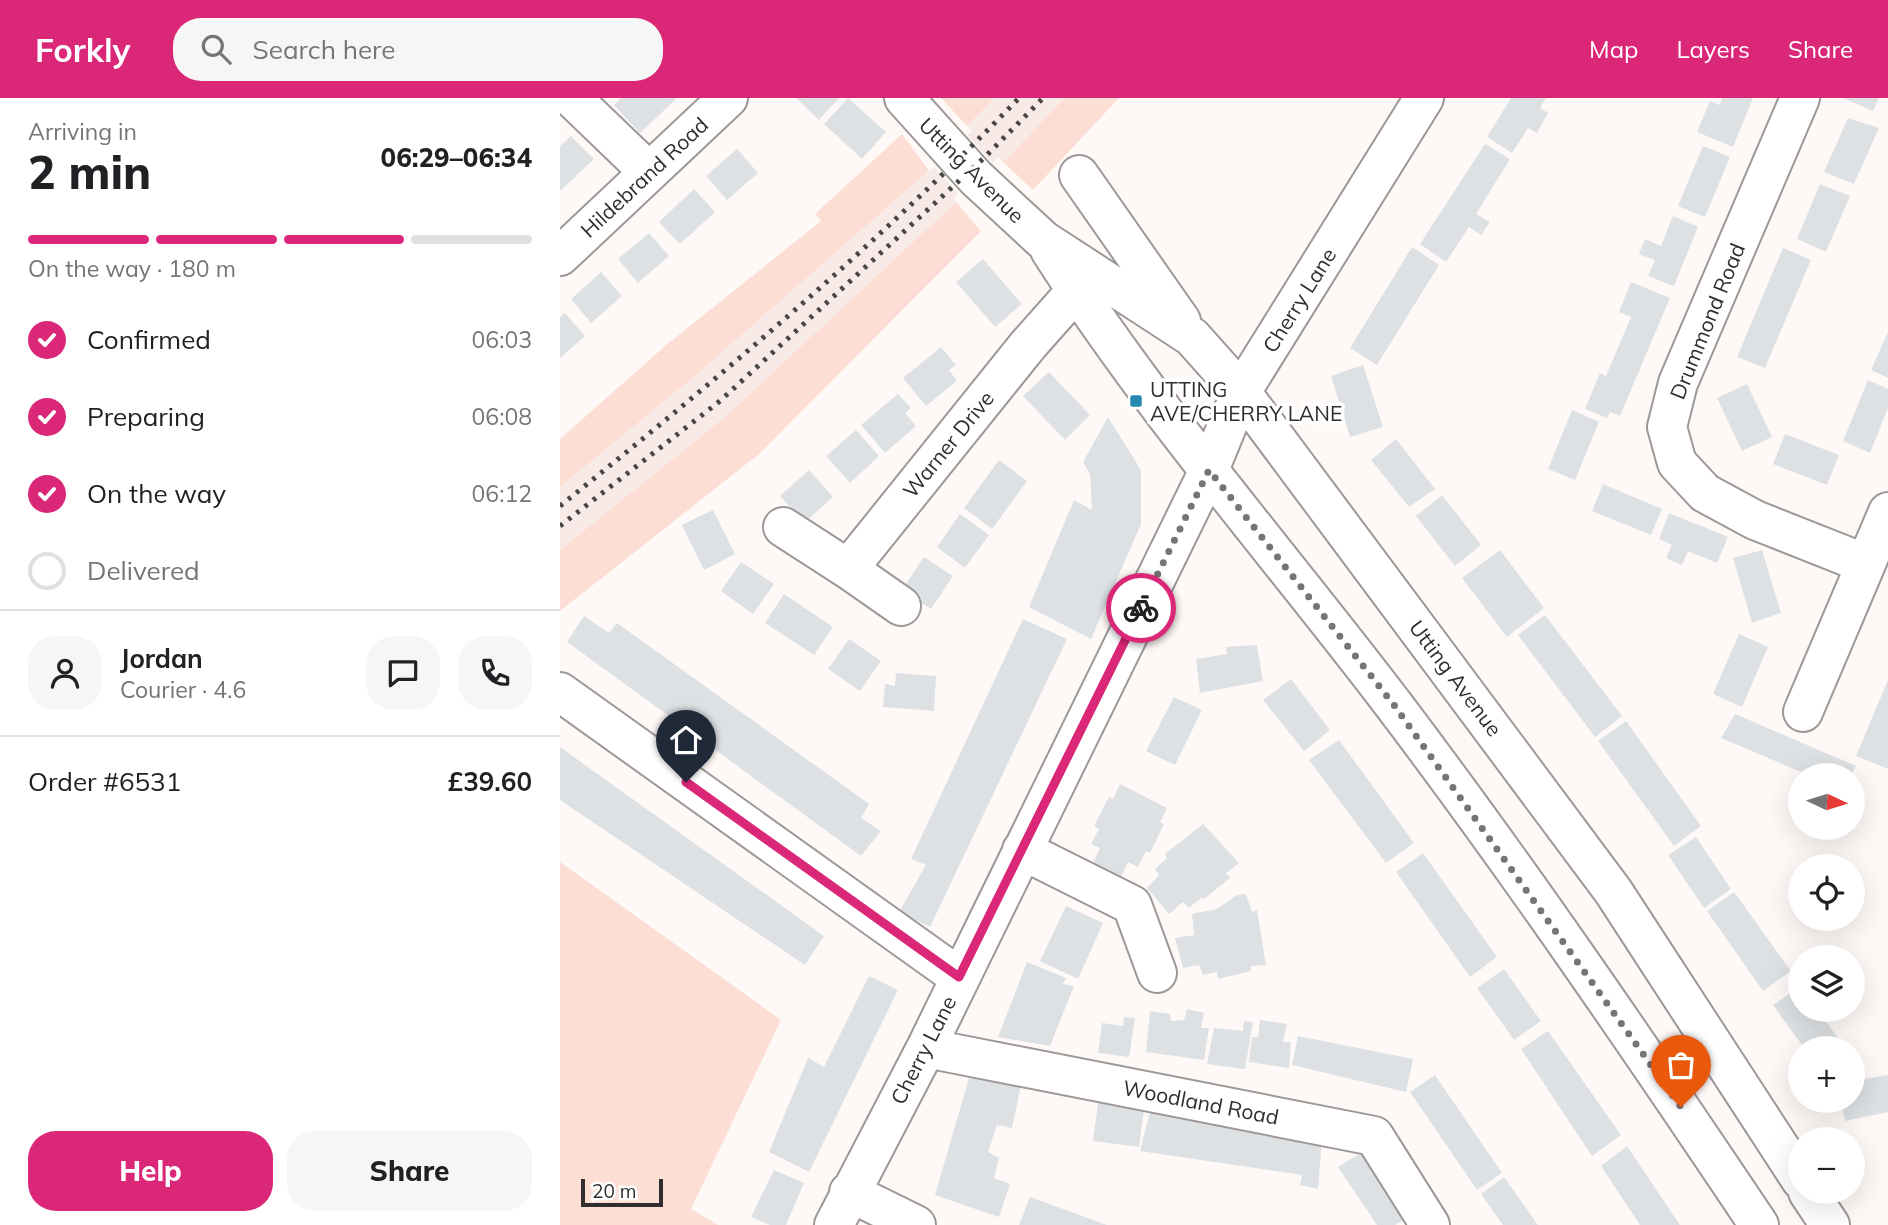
<!DOCTYPE html>
<meta charset="utf-8">
<style>
body{margin:0;font-family:Mulish,sans-serif;background:#f6f6f6;color:#202124;height:100vh;display:flex;flex-direction:column;font-size:26px;white-space:nowrap}
*{box-sizing:border-box;margin:0}
p{font-size:23px;color:#757577}
.icon{flex:none;width:38px;height:38px;fill:none;stroke:currentColor;stroke-width:2;stroke-linecap:round;stroke-linejoin:round}
.map{position:relative;flex:1;overflow:hidden}
.drawer{display:flex;flex-direction:column;background:#fff;width:560px}
.drawer>*{flex:none}
.needle{width:46px;rotate:94deg}
.tools{position:absolute;left:1228px;top:665px;display:grid;gap:14px}
.tools a{display:grid;place-items:center;width:77px;height:77px;border-radius:50%;background:#fff;box-shadow:0 7px 28px #0002;font-size:35px}
.scale{position:absolute;left:21px;bottom:18px;width:82px;box-sizing:border-box;padding-left:7px;border:4px solid #2f2d2d;border-top:0;font-size:19px;line-height:24px;white-space:nowrap;color:#2f2d2d;-webkit-text-stroke:5px #fff;paint-order:stroke}
.pin{position:absolute;display:grid;place-items:center;width:60px;height:60px;color:#fff;margin:-72px -30px;border-radius:50% 50% 50% 0;rotate:-45deg;box-shadow:0 0 7px #0007}
.pin .icon{rotate:45deg}
.courier{position:absolute;display:grid;place-items:center;width:70px;height:70px;margin:-35px;border:5px solid #db2777;border-radius:50%;background:#fff;color:#222;box-shadow:0 2px 9px #0007}
.overview em{font-style:normal;font-weight:800}
.overview div{display:flex;flex-direction:column-reverse}
.overview{display:flex;align-items:center;justify-content:space-between;height:119px;padding:0 28px}
h1{font-size:46px;font-weight:800;line-height:52px}
.bar{display:grid;grid-template-columns:repeat(4,1fr);gap:10px 7px;align-content:center;height:84px;padding:0 28px}
.bar i{height:9px;border-radius:5px;background:#e0e0e0}
.bar .current{background:#db2777}
.bar p{grid-column:span 4}
.line{display:flex;align-items:center;gap:18px;padding:0 28px;border-top:2px solid #e0e0e0}
.line div{flex:1}
.round{display:grid;place-items:center;flex:none;width:74px;height:74px;border-radius:28px;background:#f6f6f6}
ol{padding:0 28px;list-style:none}
li{display:flex;align-items:center;gap:21px;height:77px}
li p{margin-inline-start:auto}
li .icon{padding:7px;border-radius:50%;background:#db2777;color:#fff;stroke-width:4}
li:last-child{color:#757577}
li i{width:38px;height:38px;border:4px solid #e0e0e0;border-radius:50%}
.primary-button{display:flex;gap:14px;margin-top:auto;padding:14px 28px}
.primary-button a{flex:1;height:80px;border-radius:28px;background:#db2777;color:#fff;font-size:28px;font-weight:800;line-height:80px;text-align:center}
.primary-button a+a{background:#f6f6f6;color:#202124}
header{display:flex;align-items:center;gap:42px;box-sizing:border-box;height:98px;padding:0 35px;background:#db2777;color:#fff}
header strong{font-size:33px}
nav{display:flex;gap:38px;margin-inline-start:auto;font-size:24px}
.search{width:490px;height:63px;background:#f6f6f6;display:flex;align-items:center;gap:18px;box-sizing:border-box;padding:0 24px;border-radius:28px;color:#757577;font-size:26px}
main{display:flex;flex:1;min-height:0}
.map>svg:first-child{display:block}
.built{fill:#f8eae6}
.green{fill:#fdded5}
.building{fill:#dde1e4}
.lines{fill:none;stroke-linecap:round;stroke-linejoin:round}
.minor-casing{stroke:#9d9897;stroke-width:42}
.minor{stroke:#fff;stroke-width:38}
.rail{stroke:#484645;stroke-width:5;stroke-dasharray:3.5 7;stroke-linecap:butt}
.done{stroke:#777474;stroke-width:7;stroke-dasharray:0 12.6}
.route{stroke:#db2777;stroke-width:9}
.poi-dot{fill:#2587b2;stroke:#fff;stroke-width:2.5}
.labels{text-anchor:middle;dominant-baseline:central;stroke-width:7;stroke-linejoin:round;paint-order:stroke}
.street-label{font-size:21px;fill:#2f2d2d;stroke:#fff}
.poi-label{font-size:21px;fill:#2f2d2d;stroke:#fff;text-anchor:start}
</style>
<header>
<strong>Forkly</strong>
<div class="search"><svg class="icon" aria-label="search" viewBox="0 0 24 24"><circle cx="10" cy="10" r="6"/><path d="M15 15l6 6"/></svg>Search here</div>
<nav><a>Map</a><a>Layers</a><a>Share</a></nav>
</header>
<main>
<section class="drawer">
<div class="overview"><div><h1>2 min</h1><p>Arriving in</p></div><em>06:29–06:34</em></div>
<div class="bar"><i class="current"></i><i class="current"></i><i class="current"></i><i></i><p>On the way · 180 m</p></div>
<ol>
<li><svg class="icon" aria-label="check" viewBox="0 0 24 24"><path d="M5 12l5 5 9-10"/></svg>Confirmed<p>06:03</p></li>
<li><svg class="icon" aria-label="check" viewBox="0 0 24 24"><path d="M5 12l5 5 9-10"/></svg>Preparing<p>06:08</p></li>
<li><svg class="icon" aria-label="check" viewBox="0 0 24 24"><path d="M5 12l5 5 9-10"/></svg>On the way<p>06:12</p></li>
<li><i></i>Delivered</li>
</ol>
<div class="line" style="height:126px"><a class="round"><svg class="icon" aria-label="person" viewBox="0 0 24 24"><circle cx="12" cy="8" r="4"/><path d="M4 21q1-7 8-7t8 7"/></svg></a><div><b>Jordan</b><p>Courier · 4.6</p></div><a class="round"><svg class="icon" aria-label="chat" viewBox="0 0 24 24"><path d="M4 5h16v11H9l-5 4z"/></svg></a><a class="round"><svg class="icon" aria-label="phone" viewBox="0 0 24 24"><path d="M5 4h4l2 5-3 2q2 4 5 5l2-3 5 2v4C11 20 4 13 5 4z"/></svg></a></div>
<div class="line" style="height:91px"><div>Order #6531</div><b>£39.60</b></div>
<div class="primary-button"><a>Help</a><a>Share</a></div>
</section>
<div class="map">
<svg width="1328" height="1127" viewBox="0 0 1328 1127">
<rect width="100%" height="100%" fill="#fef9f7"/>
<path class="built" d="M435 0H505L443 64 438 59 433 65 407 37 412 33 407 28Z
M374 69 399 96 394 101 396 104 166 318 0 452V389L135 278Z"/>
<path class="green" d="M381 0H435L407 28Z
M505 0H559L473 92 443 64Z
M342 36 369 73 135 278 0 389V341L105 248 261 123 255 116Z
M396 104 421 133 199 356 0 513V452L166 318Z
M0 764 221 922 131 1111 158 1127H0Z"/>
<path class="building" d="M61 0H117L80 35 54 7Z
M236 0H279L259 22Z
M288 0 326 34 302 61 264 26Z
M951 0H986L980 10 988 15 977 35 968 30 952 55 927 39Z
M1162 0H1193L1173 49 1137 34 1150 3 1160 7Z
M1283 0H1319L1313 13Z
M1288 20 1319 30 1294 86 1264 74Z
M11 38 34 61 0 93V48Z
M925 46 950 61 916 116 930 124 921 137 909 129 886 164 860 146Z
M1143 48 1170 59 1145 119 1118 108Z
M177 51 198 75 167 102 146 78Z
M1260 86 1290 98 1266 154 1237 141Z
M134 91 155 114 120 146 99 124Z
M1113 118 1138 129 1114 188 1088 178 1095 162 1079 156 1085 141 1101 148Z
M89 135 109 158 78 185 58 161Z
M852 149 879 167 817 267 790 250Z
M1223 150 1251 162 1205 270 1177 259Z
M423 161 462 206 435 229 396 184Z
M41 174 62 198 31 225 11 201Z
M1071 184 1110 200 1060 318 1050 314 1047 320 1025 311 1040 275 1046 278 1071 219 1059 214Z
M5 215 25 238 0 260V219Z
M1328 234V280L1311 272Z
M381 249 396 267 389 272 397 283 366 308 343 280Z
M803 267 823 329 790 339 771 278Z
M489 274 530 317 505 342 463 298Z
M1308 282 1328 291V310L1310 355 1283 343Z
M1187 286 1212 339 1182 353 1157 300Z
M338 296 351 310 345 315 356 328 325 355 301 327Z
M1012 312 1039 324 1015 382 988 371Z
M548 319 581 372V426L531 541 469 509 514 402 532 412 530 376 523 364Z
M296 332 319 358 290 385 266 358Z
M1225 336 1279 357 1267 387 1213 366Z
M836 341 875 391 849 409 811 362Z
M439 362 467 383 432 431 404 410Z
M249 372 273 399 244 425 220 398Z
M1043 386 1102 411 1091 437 1032 413Z
M882 397 921 447 895 468 856 418Z
M153 412 175 456 144 472 122 427Z
M1109 415 1168 439 1157 465 1128 453 1122 467 1106 460 1112 447 1099 441Z
M400 416 429 437 405 470 377 449Z
M940 452 984 510 947 539 902 480Z
M1202 452 1221 515 1192 525 1173 460Z
M364 459 393 478 371 511 342 492Z
M181 464 214 486 193 516 161 493Z
M224 496 273 529 254 557 205 525Z
M985 517 1062 618 1035 639 958 537Z
M24 518 49 535 57 525 309 706 301 720 321 733 301 758 7 544Z
M463 521 507 541 370 829 339 814 366 767 351 761Z
M1179 536 1208 549 1182 609 1153 596Z
M289 541 321 563 300 593 268 571Z
M697 547 703 583 640 595 636 561 667 556 666 549Z
M336 575 376 578 374 613 323 609 325 586 335 588Z
M731 581 770 632 744 653 703 602Z
M1328 582V671L1296 658Z
M614 599 642 612 615 667 586 653Z
M1175 616 1296 668 1291 677H1248L1161 640Z
M1066 623 1141 728 1114 748 1038 643Z
M779 642 854 745 826 765 749 662Z
M0 649 264 838 245 867 0 702Z
M560 686 607 710 600 724 604 726 590 755 586 753 578 769 568 764 559 783 531 769 540 750 531 746 539 731 534 728 549 699 553 701Z
M643 726 679 765 666 775 670 780 644 801 642 799 629 810 623 804 609 816 587 790 599 777 595 771 607 760 605 756Z
M1136 739 1171 791 1144 810 1108 757Z
M863 755 937 859 910 879 836 774Z
M1174 794 1231 873 1203 893 1147 813Z
M686 796 692 814 697 812 706 867 691 868V873L658 881 657 874 643 877 639 867 623 870 615 840 634 837 632 816 657 811 677 797Z
M506 808 543 825 518 881 480 863Z
M467 864 506 880 503 886 514 888 490 948 438 939Z
M944 871 981 923 954 942 917 890Z
M309 878 338 892 249 1074 209 1054 248 960 264 969Z
M1241 888V912H1258L1285 950H1244L1213 907Z
M627 911 644 915 641 930H649L644 962 586 954 590 913 610 916 611 923 624 922Z
M564 919 575 920 569 959 538 955 542 925 563 928Z
M700 922 727 926 723 944H731L729 970 689 964 692 939H698Z
M684 923 693 924 685 971 647 966 654 930 683 933Z
M988 933 1061 1037 1032 1058 961 951Z
M738 938 853 961 846 994 732 967Z
M875 977 942 1075 917 1092 850 994Z
M1328 977V1014L1285 1023 1281 1004 1293 1003V983Z
M409 980 461 988 452 1030 437 1027 428 1054 439 1060 434 1080 450 1086 439 1119 375 1097Z
M538 1005 584 1012 579 1049 533 1043Z
M590 1014 762 1040 758 1091 740 1087 742 1077 580 1053Z
M1067 1048 1120 1127H1080L1041 1068Z
M802 1054 847 1120 835 1127H817L778 1069Z
M214 1072 244 1085 226 1127H210L191 1119Z
M944 1079 978 1127H943L921 1096Z
M470 1099 547 1127H459Z"/>
<g class="lines">
<defs>
<path id="minor" d="M12 0 89 74
M344 0 416 80 483 142 632 239 681 294 1053 793 1241 1082
M1240 0 1118 285 1107 329 1117 365 1145 395 1195 422 1306 466
M519 77 621 223
M490 152C592 312 719 456 833 606 961 775 1081 951 1199 1127
M0 158 168 0
M223 429 288 471
M341 508 288 471 468 247 531 176
M0 594 399 879
M1243 614 1328 414
M462 752 572 807 597 875
M366 950 814 1038 870 1127
M289 1094 356 1127
M1248 1094 1270 1127
M274 1127 366 950 649 372 681 294 864 0"/>
</defs>
<use href="#minor" class="minor-casing"/>
<use href="#minor" class="minor"/>
<path class="rail" d="M0 408C159 280 317 147 459 0
M0 428 160 303 426 58 483 0"/>
</g>
<g class="lines">
<path class="done" d="M581 510 649 372 834 607 1121 1009"/>
<path class="route" d="M126 684 399 879 581 510"/>
</g>
<rect class="poi-dot" x="569" y="296" width="14" height="14" rx="3.5"/>
<g class="labels">
<g class="street-label">
<text transform="translate(412 72) rotate(45)">Utting Avenue</text>
<text transform="translate(84 79) rotate(-43)">Hildebrand Road</text>
<text transform="translate(739 202) rotate(-58)">Cherry Lane</text>
<text transform="translate(1147 223) rotate(-68)">Drummond Road</text>
<text transform="translate(388 346) rotate(-51)">Warner Drive</text>
<text transform="translate(896 580) rotate(53)">Utting Avenue</text>
<text transform="translate(363 952) rotate(-63)">Cherry Lane</text>
<text transform="translate(641 1004) rotate(11)">Woodland Road</text>
</g>
<g class="poi-label">
<text x="590" y="291">UTTING<tspan x="590" dy="24">AVE/CHERRY LANE</tspan></text>
</g>
</g>
</svg>
<div class="tools">
<a><svg class="needle" viewBox="-14 -14 28 28"><path d="M0-13l5 13h-10z" fill="#e53935"/><path d="M0 13l5-13h-10z" fill="#757577"/></svg></a>
<a><svg class="icon" aria-label="locate" viewBox="0 0 24 24"><circle cx="12" cy="12" r="6"/><path d="M12 2v4M12 18v4M2 12h4M18 12h4"/></svg></a>
<a><svg class="icon" aria-label="layers" viewBox="0 0 24 24"><path d="M12 4l9 5-9 5-9-5zM3 14l9 5 9-5"/></svg></a>
<a>+</a>
<a>−</a>
</div>
<div class="scale">20 m</div>
<div class="pin" style="left:1121px;top:1009px;background:#ea580c"><svg class="icon" aria-label="bag" viewBox="0 0 24 24"><path d="M5 8h14l-1 12H6zM9 8a3 3 0 0 1 6 0"/></svg></div>
<div class="pin" style="left:126px;top:684px;background:#1f2937"><svg class="icon" aria-label="home" viewBox="0 0 24 24"><path d="M3 11l9-7 9 7M6 9v11h12V9"/></svg></div>
<div class="courier" style="left:581px;top:510px"><svg class="icon" aria-label="bike" viewBox="0 0 24 24"><circle cx="6" cy="16" r="4"/><circle cx="18" cy="16" r="4"/><path d="M6 16l4-8h5l3 8M10 8l3 8H6M13 5h3"/></svg></div>
</div>
</main>
